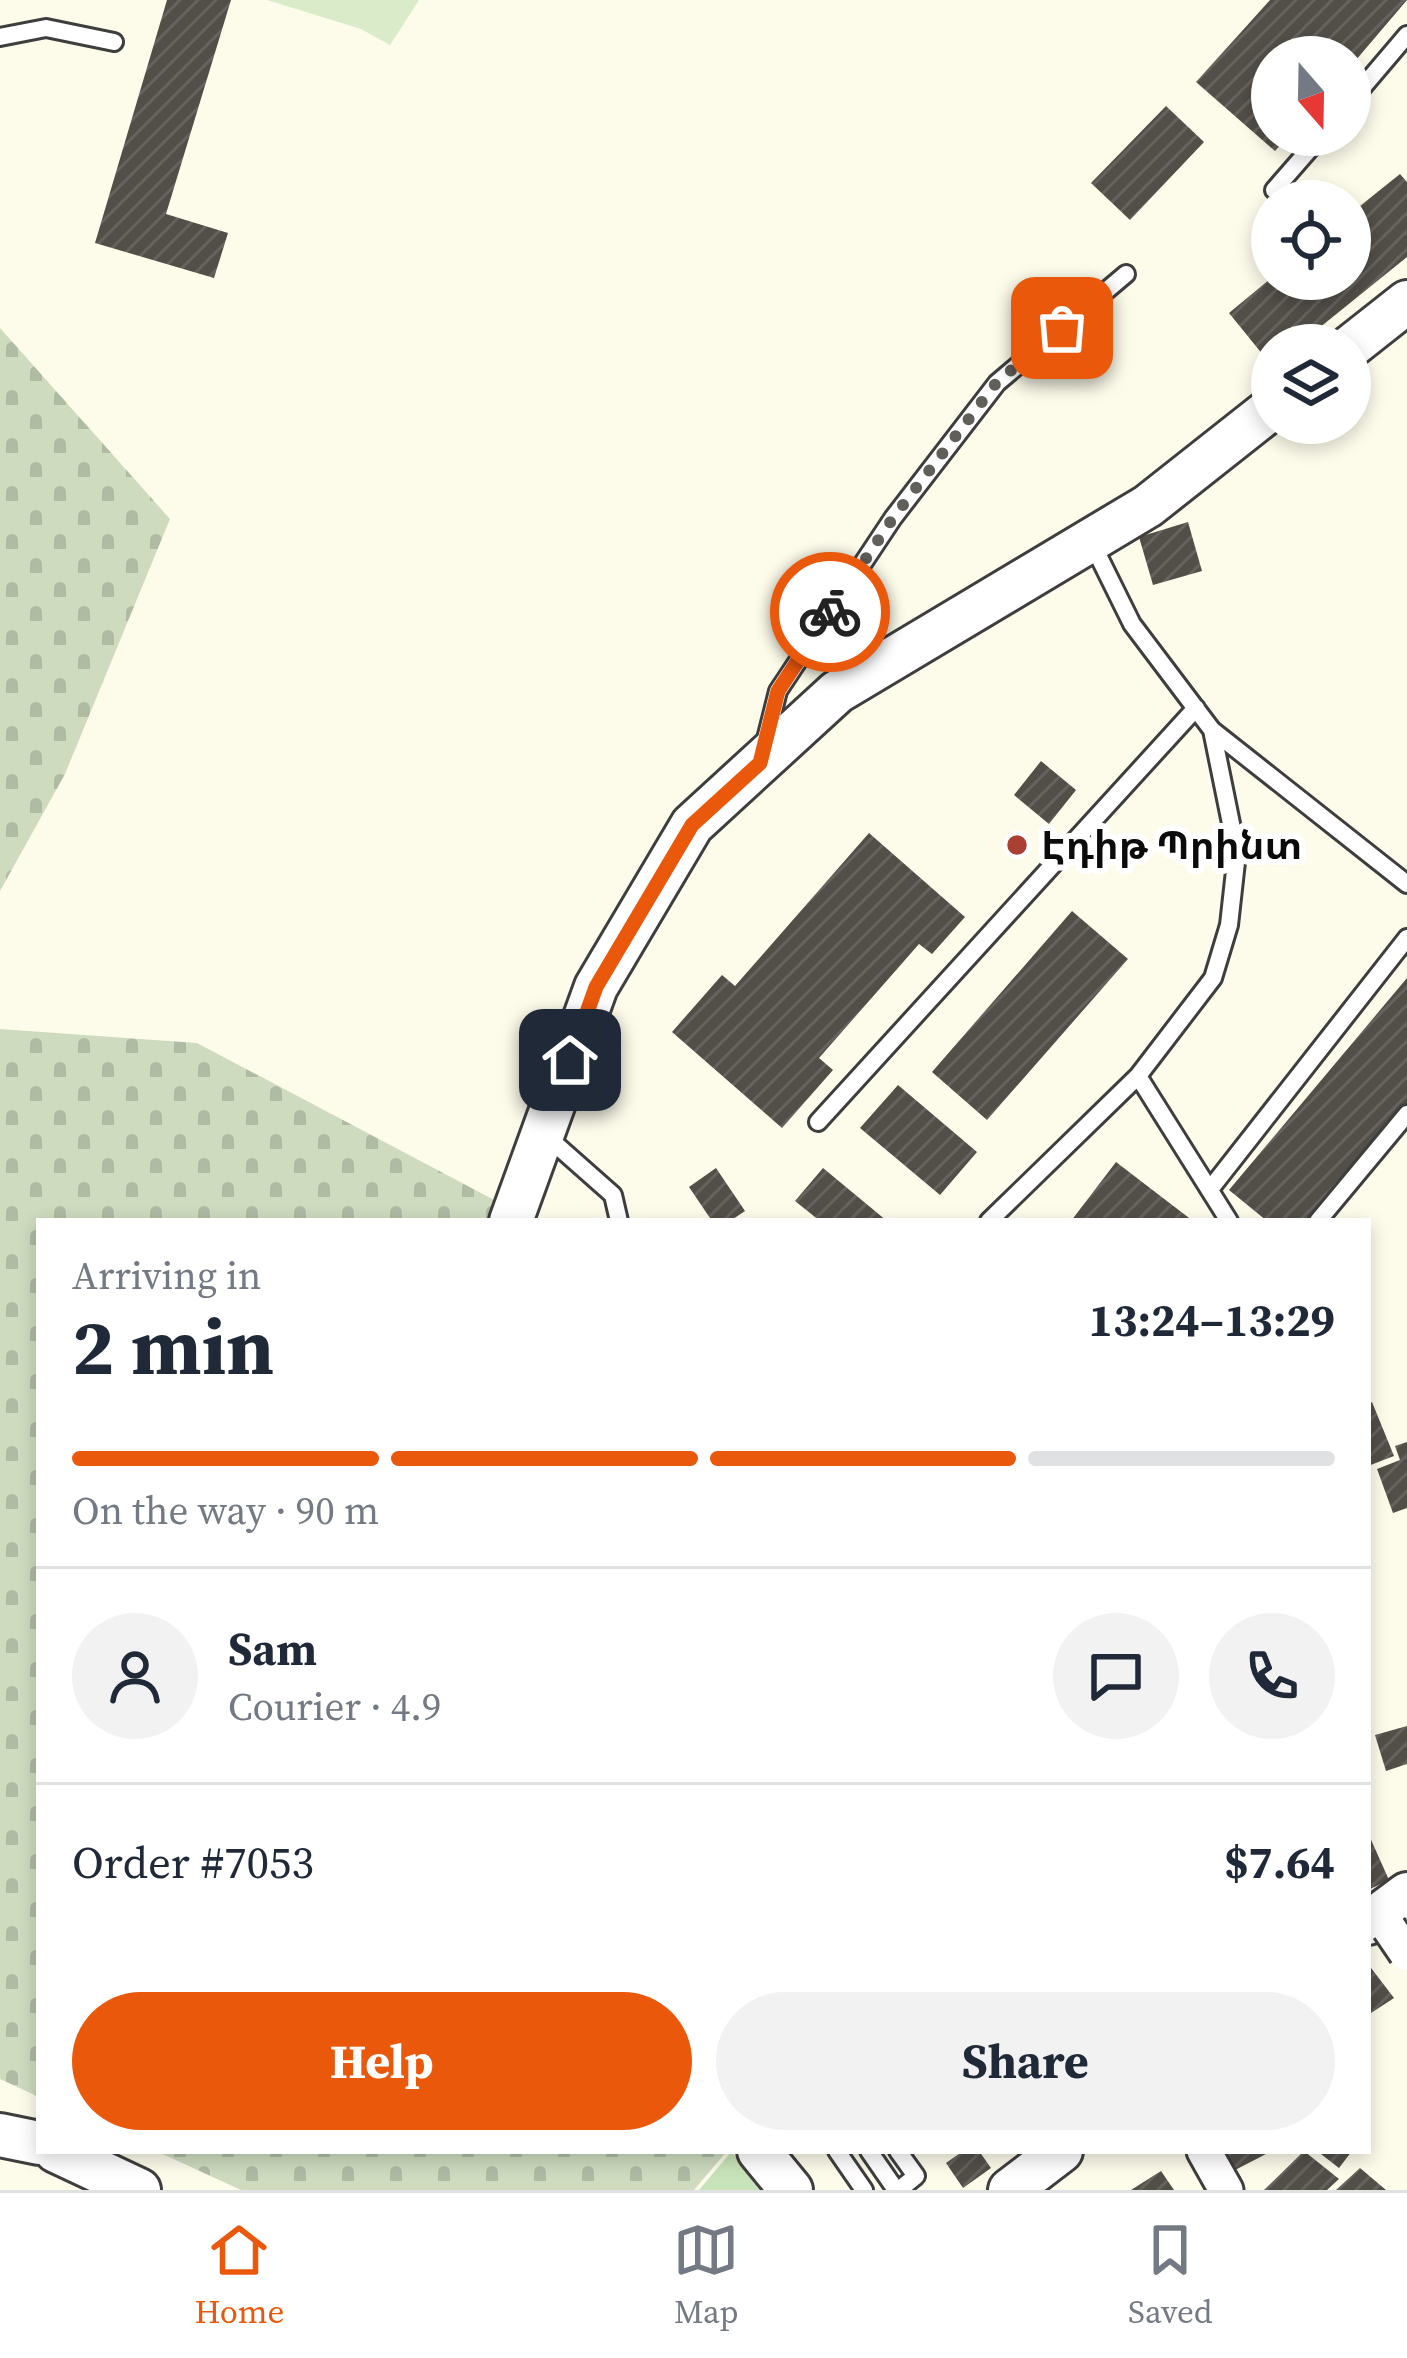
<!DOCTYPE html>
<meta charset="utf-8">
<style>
body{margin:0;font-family:"Source Serif 4","Noto Sans Armenian",serif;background:#f2f2f3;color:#1f2937;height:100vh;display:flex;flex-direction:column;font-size:45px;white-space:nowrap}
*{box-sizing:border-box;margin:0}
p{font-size:39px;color:#747a83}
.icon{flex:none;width:66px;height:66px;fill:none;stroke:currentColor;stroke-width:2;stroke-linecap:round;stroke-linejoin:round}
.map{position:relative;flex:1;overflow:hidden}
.drawer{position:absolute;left:36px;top:1218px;width:1335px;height:936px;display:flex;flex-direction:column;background:#fff;border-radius:0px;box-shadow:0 6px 18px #0003}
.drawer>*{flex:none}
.needle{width:78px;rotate:160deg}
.buttons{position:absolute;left:1251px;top:36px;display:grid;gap:24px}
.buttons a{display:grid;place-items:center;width:120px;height:120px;border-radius:50%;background:#fff;box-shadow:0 6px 18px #0003;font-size:60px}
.pin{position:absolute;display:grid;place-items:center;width:102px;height:102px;color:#fff;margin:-51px;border-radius:24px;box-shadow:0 6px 18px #0006}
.courier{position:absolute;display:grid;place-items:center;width:120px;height:120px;margin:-60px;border:9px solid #ea580c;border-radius:50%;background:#fff;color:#222;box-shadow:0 3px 15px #0007}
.head em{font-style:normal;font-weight:700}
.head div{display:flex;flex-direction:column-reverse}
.head{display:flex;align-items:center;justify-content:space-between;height:204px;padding:0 36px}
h1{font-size:78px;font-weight:700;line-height:90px}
.bar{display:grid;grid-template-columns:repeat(4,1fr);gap:18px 12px;align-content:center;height:144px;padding:0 36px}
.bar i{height:15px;border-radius:9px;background:#e0e1e3}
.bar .on{background:#ea580c}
.bar p{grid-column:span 4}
.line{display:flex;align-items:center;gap:30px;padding:0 36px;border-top:3px solid #e0e1e3}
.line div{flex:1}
.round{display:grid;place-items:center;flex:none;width:126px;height:126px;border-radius:63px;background:#f2f2f3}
.button{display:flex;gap:24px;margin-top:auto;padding:24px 36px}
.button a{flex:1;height:138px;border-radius:72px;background:#ea580c;color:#fff;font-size:48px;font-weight:700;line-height:138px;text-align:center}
.button a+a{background:#f2f2f3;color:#1f2937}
.tab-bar{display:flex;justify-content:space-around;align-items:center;height:168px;border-top:3px solid #e0e1e3;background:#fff;font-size:33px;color:#747a83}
.tab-bar a{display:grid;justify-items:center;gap:6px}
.tab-bar .on{color:#ea580c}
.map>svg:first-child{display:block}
.grass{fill:#c8e3b9}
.cemetery{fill:url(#cemetery-stones)}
.pitch{fill:#daebca}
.building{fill:url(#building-hatch)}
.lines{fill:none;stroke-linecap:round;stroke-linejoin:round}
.service-casing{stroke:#3e3e3e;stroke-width:22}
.minor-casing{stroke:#3e3e3e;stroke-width:39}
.tertiary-casing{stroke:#3e3e3e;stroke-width:48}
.service{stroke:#fff;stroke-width:16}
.minor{stroke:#fff;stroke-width:33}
.tertiary{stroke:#fff;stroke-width:42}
.minor-bridge-casing{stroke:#3e3e3e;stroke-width:39;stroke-linecap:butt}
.minor-bridge{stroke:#fff;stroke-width:33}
.done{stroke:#605f59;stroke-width:12;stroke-dasharray:0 21.6}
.route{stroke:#ea580c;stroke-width:15}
.poi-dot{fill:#aa4034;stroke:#fff;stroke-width:4.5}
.labels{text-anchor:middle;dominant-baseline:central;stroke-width:12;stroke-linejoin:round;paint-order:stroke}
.poi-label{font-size:39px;font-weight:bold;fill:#0b0b0b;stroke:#fff;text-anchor:start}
</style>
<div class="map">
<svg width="1407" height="2190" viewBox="0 0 1407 2190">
<defs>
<pattern id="cemetery-stones" width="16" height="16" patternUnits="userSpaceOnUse" patternTransform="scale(3)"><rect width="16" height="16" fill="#cedbbf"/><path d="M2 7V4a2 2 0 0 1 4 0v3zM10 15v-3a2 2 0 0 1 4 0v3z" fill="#b0bba3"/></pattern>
<pattern id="building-hatch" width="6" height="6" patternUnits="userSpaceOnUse" patternTransform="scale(3)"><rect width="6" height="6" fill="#524e48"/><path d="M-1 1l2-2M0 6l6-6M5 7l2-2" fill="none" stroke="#66635e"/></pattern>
</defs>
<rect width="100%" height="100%" fill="#fdfceb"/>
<path class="grass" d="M731 2152 769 2190H699Z"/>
<path class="cemetery" d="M0 328 170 519 65 774 0 891Z
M0 1029 197 1043 498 1202 492 1221H39V2097L0 2079Z
M156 2151H727L694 2190H241Z"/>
<path class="pitch" d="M267 0H419L390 45 361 29Z"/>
<path class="building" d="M167 0H231L166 214 228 233 214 278 95 243Z
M1270 0H1407L1350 67V57H1272V135H1289L1275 151 1196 82Z
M1166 106 1204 142 1130 220 1091 183Z
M1400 174 1407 182V257L1298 345H1272V366L1229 313 1270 279H1350V214Z
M1188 522 1202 571 1153 585 1139 537Z
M1041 761 1076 790 1049 824 1014 795Z
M869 833 965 917 932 954 919 944 819 1058 833 1070 782 1128 672 1032 722 975 735 986Z
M1072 911 1128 959 987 1120 932 1072Z
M1407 978V1104L1310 1221H1267L1229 1190Z
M898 1085 977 1152 940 1195 860 1128Z
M1116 1162 1193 1221H1071Z
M716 1168 745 1211 730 1221H712L689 1187Z
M823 1168 887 1221H820L795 1201Z
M1372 1402 1394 1456 1368 1466V1404Z
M1407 1442V1508L1393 1513 1377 1469 1400 1460 1395 1446Z
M1407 1726V1764L1386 1771 1375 1735Z
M1368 1833 1389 1880 1368 1890Z
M1368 1964 1394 1998 1368 2015Z
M963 2151H979L991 2168 963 2188 946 2163Z
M1225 2151H1272L1235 2170Z
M1304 2151 1339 2179 1327 2190H1264Z
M1317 2151H1352L1339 2168Z
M1360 2168 1386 2190H1336Z
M1161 2171 1174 2190H1131Z"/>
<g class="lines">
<defs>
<path id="service" d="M0 37 46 28 114 42
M1350 102 1407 35
M1274 190 1322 135
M1092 543 1132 624 1212 730 1407 884
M764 747 778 691 893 518 997 383 1126 274
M1138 1076 1229 1221
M818 1122 1196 708
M544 1134 613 1195 619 1221
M1211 1188 1407 938
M989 1221 1138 1076 1213 978 1229 925 1237 853 1212 730
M1318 1221 1407 1114
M837 2151 864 2190
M869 2151 896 2190
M898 2151 916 2176 899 2190"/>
<path id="minor" d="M1204 2151 1226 2190"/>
<path id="tertiary" d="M1350 347 1407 302
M511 1221 596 987 692 825 837 692 1148 506 1272 408
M1368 1923 1407 1894
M0 2135 39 2143
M56 2151 139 2190
M759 2151 791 2190
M1010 2190 1061 2151"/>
</defs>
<use href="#service" class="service-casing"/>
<use href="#minor" class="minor-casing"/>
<use href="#tertiary" class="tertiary-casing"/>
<use href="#service" class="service"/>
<use href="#minor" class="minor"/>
<use href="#tertiary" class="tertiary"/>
<defs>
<path id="minor-bridge" d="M1389 1928 1406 1953"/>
</defs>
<use href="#minor-bridge" class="minor-bridge-casing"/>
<use href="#minor-bridge" class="minor-bridge"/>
</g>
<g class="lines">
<path class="done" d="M830 612 893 518 997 382 1062 328"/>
<path class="route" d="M570 1060 596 987 692 825 760 763 778 691 830 612"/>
</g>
<circle class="poi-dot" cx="1017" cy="845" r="12"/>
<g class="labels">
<g class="poi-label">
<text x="1041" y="845">Էդիթ Պրինտ</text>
</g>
</g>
</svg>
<div class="buttons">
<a><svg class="needle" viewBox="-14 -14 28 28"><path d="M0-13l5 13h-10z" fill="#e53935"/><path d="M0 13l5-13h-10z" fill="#747a83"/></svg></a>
<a><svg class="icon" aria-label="locate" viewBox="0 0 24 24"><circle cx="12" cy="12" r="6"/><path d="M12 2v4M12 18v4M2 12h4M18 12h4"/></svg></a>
<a><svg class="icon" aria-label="layers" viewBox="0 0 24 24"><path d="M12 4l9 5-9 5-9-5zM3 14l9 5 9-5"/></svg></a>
</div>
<div class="pin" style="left:1062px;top:328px;background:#ea580c"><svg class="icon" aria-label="bag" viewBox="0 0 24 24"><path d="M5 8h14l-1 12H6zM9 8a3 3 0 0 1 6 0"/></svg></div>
<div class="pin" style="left:570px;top:1060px;background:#1f2937"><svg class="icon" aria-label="home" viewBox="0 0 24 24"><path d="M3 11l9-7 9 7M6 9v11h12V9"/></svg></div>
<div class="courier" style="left:830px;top:612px"><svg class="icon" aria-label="bike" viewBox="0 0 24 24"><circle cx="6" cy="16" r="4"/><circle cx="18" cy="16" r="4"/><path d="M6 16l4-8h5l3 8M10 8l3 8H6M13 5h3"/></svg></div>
<section class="drawer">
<div class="head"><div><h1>2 min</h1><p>Arriving in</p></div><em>13:24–13:29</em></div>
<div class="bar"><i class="on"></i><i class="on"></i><i class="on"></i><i></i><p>On the way · 90 m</p></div>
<div class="line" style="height:216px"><a class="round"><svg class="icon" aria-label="person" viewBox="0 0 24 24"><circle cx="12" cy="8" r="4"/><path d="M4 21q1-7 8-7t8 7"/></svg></a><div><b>Sam</b><p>Courier · 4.9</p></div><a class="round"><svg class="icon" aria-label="chat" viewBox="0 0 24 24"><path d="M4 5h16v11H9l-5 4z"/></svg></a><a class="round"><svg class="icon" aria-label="phone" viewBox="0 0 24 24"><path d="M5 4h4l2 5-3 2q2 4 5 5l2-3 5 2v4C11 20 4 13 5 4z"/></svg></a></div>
<div class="line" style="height:156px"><div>Order #7053</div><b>$7.64</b></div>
<div class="button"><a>Help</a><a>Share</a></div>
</section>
</div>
<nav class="tab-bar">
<a class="on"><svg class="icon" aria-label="home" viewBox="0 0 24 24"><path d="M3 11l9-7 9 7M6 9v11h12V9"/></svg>Home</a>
<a><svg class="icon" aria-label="map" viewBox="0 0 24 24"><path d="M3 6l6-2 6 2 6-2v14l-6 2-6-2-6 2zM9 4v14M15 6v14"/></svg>Map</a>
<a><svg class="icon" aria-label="saved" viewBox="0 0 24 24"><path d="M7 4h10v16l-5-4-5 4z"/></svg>Saved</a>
</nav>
